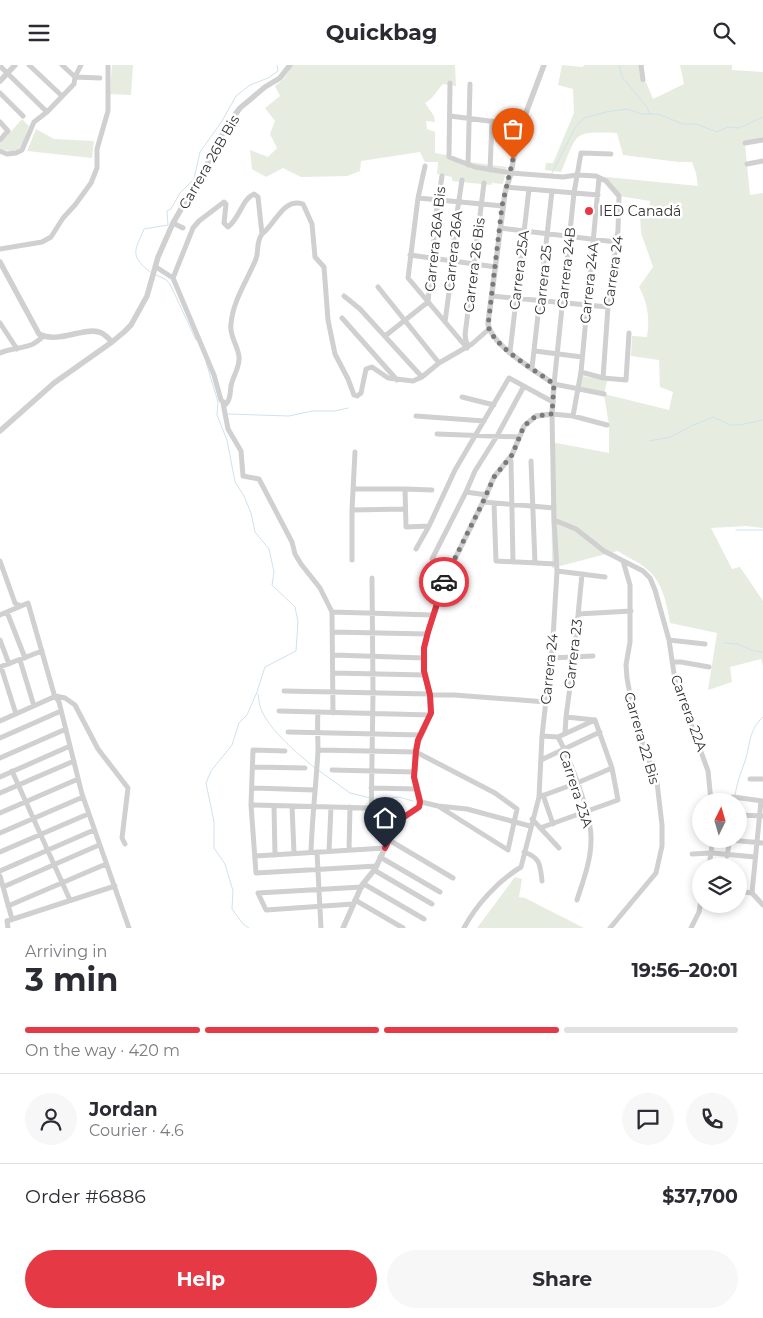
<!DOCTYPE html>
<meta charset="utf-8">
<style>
body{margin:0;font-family:Montserrat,sans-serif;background:#f7f7f7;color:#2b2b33;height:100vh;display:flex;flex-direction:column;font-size:19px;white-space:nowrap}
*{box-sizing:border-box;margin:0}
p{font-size:16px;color:#7c7c81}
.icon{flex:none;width:28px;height:28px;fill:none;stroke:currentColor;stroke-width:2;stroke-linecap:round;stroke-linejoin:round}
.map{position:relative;height:863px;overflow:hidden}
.drawer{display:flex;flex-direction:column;background:#fff;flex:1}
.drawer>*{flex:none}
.needle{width:32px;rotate:5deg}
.buttons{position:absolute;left:692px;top:728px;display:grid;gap:10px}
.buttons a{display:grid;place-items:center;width:55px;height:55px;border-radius:50%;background:#fff;box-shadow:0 2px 8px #0003;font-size:25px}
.pin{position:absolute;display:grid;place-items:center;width:42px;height:42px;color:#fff;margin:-51px -21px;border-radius:50% 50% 50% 0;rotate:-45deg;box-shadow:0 0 5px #0007}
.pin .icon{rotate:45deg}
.courier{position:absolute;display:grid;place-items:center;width:50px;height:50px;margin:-25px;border:4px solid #e63946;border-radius:50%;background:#fff;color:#222;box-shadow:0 1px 6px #0007}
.summary em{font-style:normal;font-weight:700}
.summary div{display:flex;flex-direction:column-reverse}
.summary{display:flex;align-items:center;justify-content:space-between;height:85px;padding:0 25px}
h1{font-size:32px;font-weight:700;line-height:38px}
.bar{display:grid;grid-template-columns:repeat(4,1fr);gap:8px 5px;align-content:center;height:60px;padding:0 25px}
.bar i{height:6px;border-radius:4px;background:#e1e1e2}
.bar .active{background:#e63946}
.bar p{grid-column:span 4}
.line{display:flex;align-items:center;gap:12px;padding:0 25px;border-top:1px solid #e1e1e2}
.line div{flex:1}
.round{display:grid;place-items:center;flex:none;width:52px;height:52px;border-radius:26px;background:#f7f7f7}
.action{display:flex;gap:10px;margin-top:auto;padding:10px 25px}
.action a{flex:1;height:58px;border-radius:30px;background:#e63946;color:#fff;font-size:20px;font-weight:700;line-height:58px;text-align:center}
.action a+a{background:#f7f7f7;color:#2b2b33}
header{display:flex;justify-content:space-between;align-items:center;height:65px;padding:0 25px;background:#fff;font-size:22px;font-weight:700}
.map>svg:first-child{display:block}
.green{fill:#e6ecdf}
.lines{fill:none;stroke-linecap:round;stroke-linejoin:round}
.stream{stroke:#cfe2ee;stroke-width:1}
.minor{stroke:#d0d0d0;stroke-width:5}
.tertiary{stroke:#d0d0d0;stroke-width:5.5}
.done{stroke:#7a7a7a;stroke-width:5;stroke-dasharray:0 9}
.route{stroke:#e63946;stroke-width:6}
.poi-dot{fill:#e63946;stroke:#fff;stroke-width:2}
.labels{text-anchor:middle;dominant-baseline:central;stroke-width:5;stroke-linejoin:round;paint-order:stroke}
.street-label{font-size:14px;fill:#333;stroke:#fff}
.poi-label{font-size:14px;fill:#333;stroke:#fff;text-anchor:start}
</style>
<header><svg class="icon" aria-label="menu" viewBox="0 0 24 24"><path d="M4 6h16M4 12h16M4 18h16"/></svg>Quickbag<svg class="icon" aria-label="search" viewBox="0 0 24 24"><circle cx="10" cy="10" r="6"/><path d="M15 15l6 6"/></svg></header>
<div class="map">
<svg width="763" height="863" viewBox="0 0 763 863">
<rect width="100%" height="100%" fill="#fff"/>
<path class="green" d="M112 0H133L131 30 110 29Z
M293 0H455L456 21 443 19C437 25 433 34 425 38L434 51 435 57 426 56 427 64 435 67V88L447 90V94L507 102 503 119 492 118 491 120 452 116V112L437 109 438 97H425L420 87 361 96 360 106 347 111 301 112 283 103 266 112 252 104 250 85 268 92 277 83 270 69 275 56 265 43 280 31 275 21 284 14Z
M562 0 583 2 584 0H639L642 18 646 17 653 34 684 19 680 0H732V5L763 7V76L745 79 750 130 763 128V463L746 461 711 463 732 504 740 502 763 536V601L761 594 730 602 732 617 708 625 717 568 670 558C667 540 663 518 648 505 640 497 628 493 618 486L552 503 551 377 609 388V360L604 330 579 324 582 311 607 316 604 329 669 345 673 327 660 322 659 295 631 291 632 271 647 272C650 255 648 238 639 222L653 202 641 168 640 148 649 149 650 136 619 131 613 122 596 111 698 121 696 108 692 97H679L623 90 617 68C572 66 578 67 561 107L545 105 546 98H553L574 48 573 24 558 20Z
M22 54 29 61C22 77 23 93 0 83V79Z
M36 64 54 74 94 76 92 93 27 86Z
M515 812 522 814 519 832 525 833 584 863H477Z"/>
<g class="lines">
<path class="stream" d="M619 0 622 12 646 41 650 49
M552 108 575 63 584 53 606 47 627 44 642 49H658L683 59H696L717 67 728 62 739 63 763 52
M150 207C129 190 135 186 144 164L168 160 167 146 171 144 180 128 194 114 200 87 222 56 236 31 250 20 268 13 278 6 277 0
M156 210 165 214 170 219 196 275
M206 297 218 337 217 350 227 375 235 417 244 431 251 448 255 467 269 484 274 507 272 520 295 542 298 557 296 586 265 602 257 627 247 650 239 658 232 680 211 706 206 718 214 757V783L225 799 233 826 232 844 243 859 249 863
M227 349 289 351 312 346H335L348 343
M649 376 671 372 691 361 713 352 731 360H739L763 355
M736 465H763
M724 578 738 579 754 586 763 587
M258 629C259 634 259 640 261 644 270 666 297 688 315 703
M318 705 350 728 371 733
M735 730C737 717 741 708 745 696 751 678 748 666 763 652
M375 734 399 732 413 736"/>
<path class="minor" d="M29 0 62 31
M62 0 75 12
M641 0 643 15
M0 1 47 47
M75 12 100 13
M450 18 449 92 475 102 511 108 563 112 577 110 596 111 606 116 619 131 618 165 608 242 603 313
M0 28 23 51
M450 51 521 60
M0 57 8 66 0 75
M745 78 763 75
M0 86 7 89 16 88 22 85 34 57 47 47 74 19 75 12 81 0
M747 99 763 96
M468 100 470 19
M425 101 418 133 408 213 467 283
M490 105 492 56
M506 122 598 130
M418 133 503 141
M173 158 183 163
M500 163 616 177
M0 184 42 177 51 172 63 153 75 140 91 118 97 103V84L108 46V0
M410 190 496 202
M156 202 173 213 214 310 221 335 226 339C231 334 230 327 231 321 233 310 240 303 239 292 238 280 229 271 231 259 233 235 247 216 256 194 259 185 256 177 262 169
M173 213 193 163 199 156 224 137 226 139 224 158 228 162C240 153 242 134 254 129L258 132 262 169C275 160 283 132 303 139L312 159 315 192 324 202 328 255 335 289 348 314 354 330 357 331 361 328 366 304 372 302 388 313 413 316 422 312 439 298 472 279 489 264
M378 222 439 298
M344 231 360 244 422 312
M492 231 608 242
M342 253 397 315
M445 257 453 197 454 168 462 115
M0 258 17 284
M385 271 428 237 436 150 442 111
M467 281 465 270 484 118
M535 286 582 292
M510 287 529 124
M0 288C11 283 22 284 33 279 37 277 40 274 44 271
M532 303 552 126
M581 307 603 313 626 315 629 268
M604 329 554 319 574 128 581 88 611 89
M462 332 494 340
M223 338 228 364 241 386 243 411 259 414 292 477 295 489 301 499 320 523 332 547 333 648
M416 351 484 356
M573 351 581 307 599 113
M437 369 519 372
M509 394 511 396 513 497
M531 396 535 498
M353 424H405L432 425
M405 424 406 462 429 461 455 405 509 313 553 337
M466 427 487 430
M483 437 554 443
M494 438 496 496 556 499
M352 445 405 444
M554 455 576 464 604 486 643 506 650 513 655 525 669 575 675 615 708 706 711 736
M416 484 429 461
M352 495V445L355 387
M0 496 15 538 20 541
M451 501 432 494 466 427 475 406 497 371 524 321
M557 506 605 512
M372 513 373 628 371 762H394
M7 547 25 593
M332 547 433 550
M578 549 631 546
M0 550 28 538 54 629 59 637 82 729 129 863
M332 567 427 569
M0 575 9 599
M669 575 705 579
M333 590 424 593
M551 593 593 591
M20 595 34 641
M672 597H681L709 602
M0 602 42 586
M1 602 16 649
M333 608 425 610
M284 626 430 629
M430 630H454L546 637
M279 646 431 650
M566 652 595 655
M0 656 56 631 65 633 75 640 98 684 128 723 122 773 125 779
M288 667 421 670
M565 668 566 652 574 592 582 509
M542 671 558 672 595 655
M558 672C570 694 592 751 591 775 591 796 583 816 577 835
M0 673 61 646
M318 685 416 687 495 728 517 744 508 785 438 741
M285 686 253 685 251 740 256 808 377 801
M0 693 66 664
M541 695 600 667
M253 702 305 703
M332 705 414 707
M12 706 70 835
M0 712 70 681
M750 714H763
M252 723 314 725
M371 723 417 724
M0 728 74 696
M543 730 553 759
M539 732 577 718 612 703
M733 736V732L763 736
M421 737 438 741 467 744 530 761
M251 740 371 743
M274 741 275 790
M292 741 294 788
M0 748 78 714
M739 750 763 751
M532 754 559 783
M540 763 618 735 612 703 595 655
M0 768 83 732
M389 775 453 813
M729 775 763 778
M349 785 350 742
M329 786 331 742
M0 787 88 749
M311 787C312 754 316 720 318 686 318 673 317 660 318 647
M317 787 321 863
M524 787C541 793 540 800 542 816
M692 789 712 788 755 792
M255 791 385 783
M727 791 730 774
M380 792 440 827
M709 801 713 774
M374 805 432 839
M0 806 94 765
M0 811 12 854
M364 819 424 854
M3 822 99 780
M744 827 752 828 761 736
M752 828 763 840
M355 835 403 863
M353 839 266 845 258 828 362 822
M8 841 106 799
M8 863 7 856 115 821
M464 863C476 840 498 816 521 802L539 732 542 671 553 573 557 506 554 455 552 349 573 351 607 360
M610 863 656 808 662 781V760L657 717 635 657 627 613 626 600 630 577V520L623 496
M691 863 699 847 701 836"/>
<path class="tertiary" d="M0 16 15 0
M0 197 39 269C59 279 82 262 99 267 104 268 108 273 112 277
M0 366 54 318 112 277 124 267 131 260 147 231 158 192 173 158 206 101 226 62 240 43 265 22 280 13 290 0
M343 863 362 820 375 804 398 756 419 742 421 737 414 712 416 686 419 675 431 648 430 630 424 606V583L428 567 445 514 483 437 494 412 512 390 524 361 536 351 552 349 554 319C536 306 490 280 488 258L505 128 511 108 518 69 544 0"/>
</g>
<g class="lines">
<path class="done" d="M444 517 451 501 483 437 494 412 512 390 524 361 536 351 552 349 554 319C535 305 495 283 488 261L502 141 513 94"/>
<path class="route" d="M385 783 398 756 419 742 420 737 414 712 416 686 418 675 431 648 430 630 424 606V583L428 567 444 517"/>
</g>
<circle class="poi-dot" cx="589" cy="146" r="5"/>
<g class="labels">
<g class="street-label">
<text transform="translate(209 97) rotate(-60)">Carrera 26B Bis</text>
<text transform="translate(435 174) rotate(-84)">Carrera 26A Bis</text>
<text transform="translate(453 186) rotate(-84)">Carrera 26A</text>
<text transform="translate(474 200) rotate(-83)">Carrera 26 Bis</text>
<text transform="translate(566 203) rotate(-84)">Carrera 24B</text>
<text transform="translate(519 205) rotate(-83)">Carrera 25A</text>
<text transform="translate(613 206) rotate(-82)">Carrera 24</text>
<text transform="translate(543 215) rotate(-84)">Carrera 25</text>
<text transform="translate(589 218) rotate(-84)">Carrera 24A</text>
<text transform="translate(573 589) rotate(-83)">Carrera 23</text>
<text transform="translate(549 604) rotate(-84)">Carrera 24</text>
<text transform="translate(689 648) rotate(70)">Carrera 22A</text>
<text transform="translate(642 673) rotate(74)">Carrera 22 Bis</text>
<text transform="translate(576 724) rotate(72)">Carrera 23A</text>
</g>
<g class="poi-label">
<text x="599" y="146">IED Canadá</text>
</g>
</g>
</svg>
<div class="buttons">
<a><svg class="needle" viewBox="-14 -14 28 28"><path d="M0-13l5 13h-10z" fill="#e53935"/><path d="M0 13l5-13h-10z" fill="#7c7c81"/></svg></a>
<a><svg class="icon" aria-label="layers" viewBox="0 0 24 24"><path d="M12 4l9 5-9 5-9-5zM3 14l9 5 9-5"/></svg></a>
</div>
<div class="pin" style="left:513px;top:94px;background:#ea580c"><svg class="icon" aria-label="bag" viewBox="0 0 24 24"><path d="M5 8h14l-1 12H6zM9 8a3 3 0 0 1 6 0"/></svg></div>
<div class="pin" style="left:385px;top:783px;background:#1f2937"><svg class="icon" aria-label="home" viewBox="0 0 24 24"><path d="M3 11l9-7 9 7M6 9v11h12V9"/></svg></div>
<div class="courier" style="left:444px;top:517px"><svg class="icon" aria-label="car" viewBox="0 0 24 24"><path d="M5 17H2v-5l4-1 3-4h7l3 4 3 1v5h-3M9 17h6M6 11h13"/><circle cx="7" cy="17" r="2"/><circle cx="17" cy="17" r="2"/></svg></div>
</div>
<section class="drawer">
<div class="summary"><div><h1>3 min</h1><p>Arriving in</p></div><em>19:56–20:01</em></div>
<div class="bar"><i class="active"></i><i class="active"></i><i class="active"></i><i></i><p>On the way · 420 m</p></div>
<div class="line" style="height:90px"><a class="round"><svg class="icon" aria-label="person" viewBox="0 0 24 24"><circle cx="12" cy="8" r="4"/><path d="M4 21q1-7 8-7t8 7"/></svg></a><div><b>Jordan</b><p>Courier · 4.6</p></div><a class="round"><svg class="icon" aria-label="chat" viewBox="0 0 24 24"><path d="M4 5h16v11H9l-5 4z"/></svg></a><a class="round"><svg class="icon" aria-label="phone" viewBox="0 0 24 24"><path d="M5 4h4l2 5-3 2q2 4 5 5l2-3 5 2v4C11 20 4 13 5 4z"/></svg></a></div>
<div class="line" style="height:65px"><div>Order #6886</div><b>$37,700</b></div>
<div class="action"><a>Help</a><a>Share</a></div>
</section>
